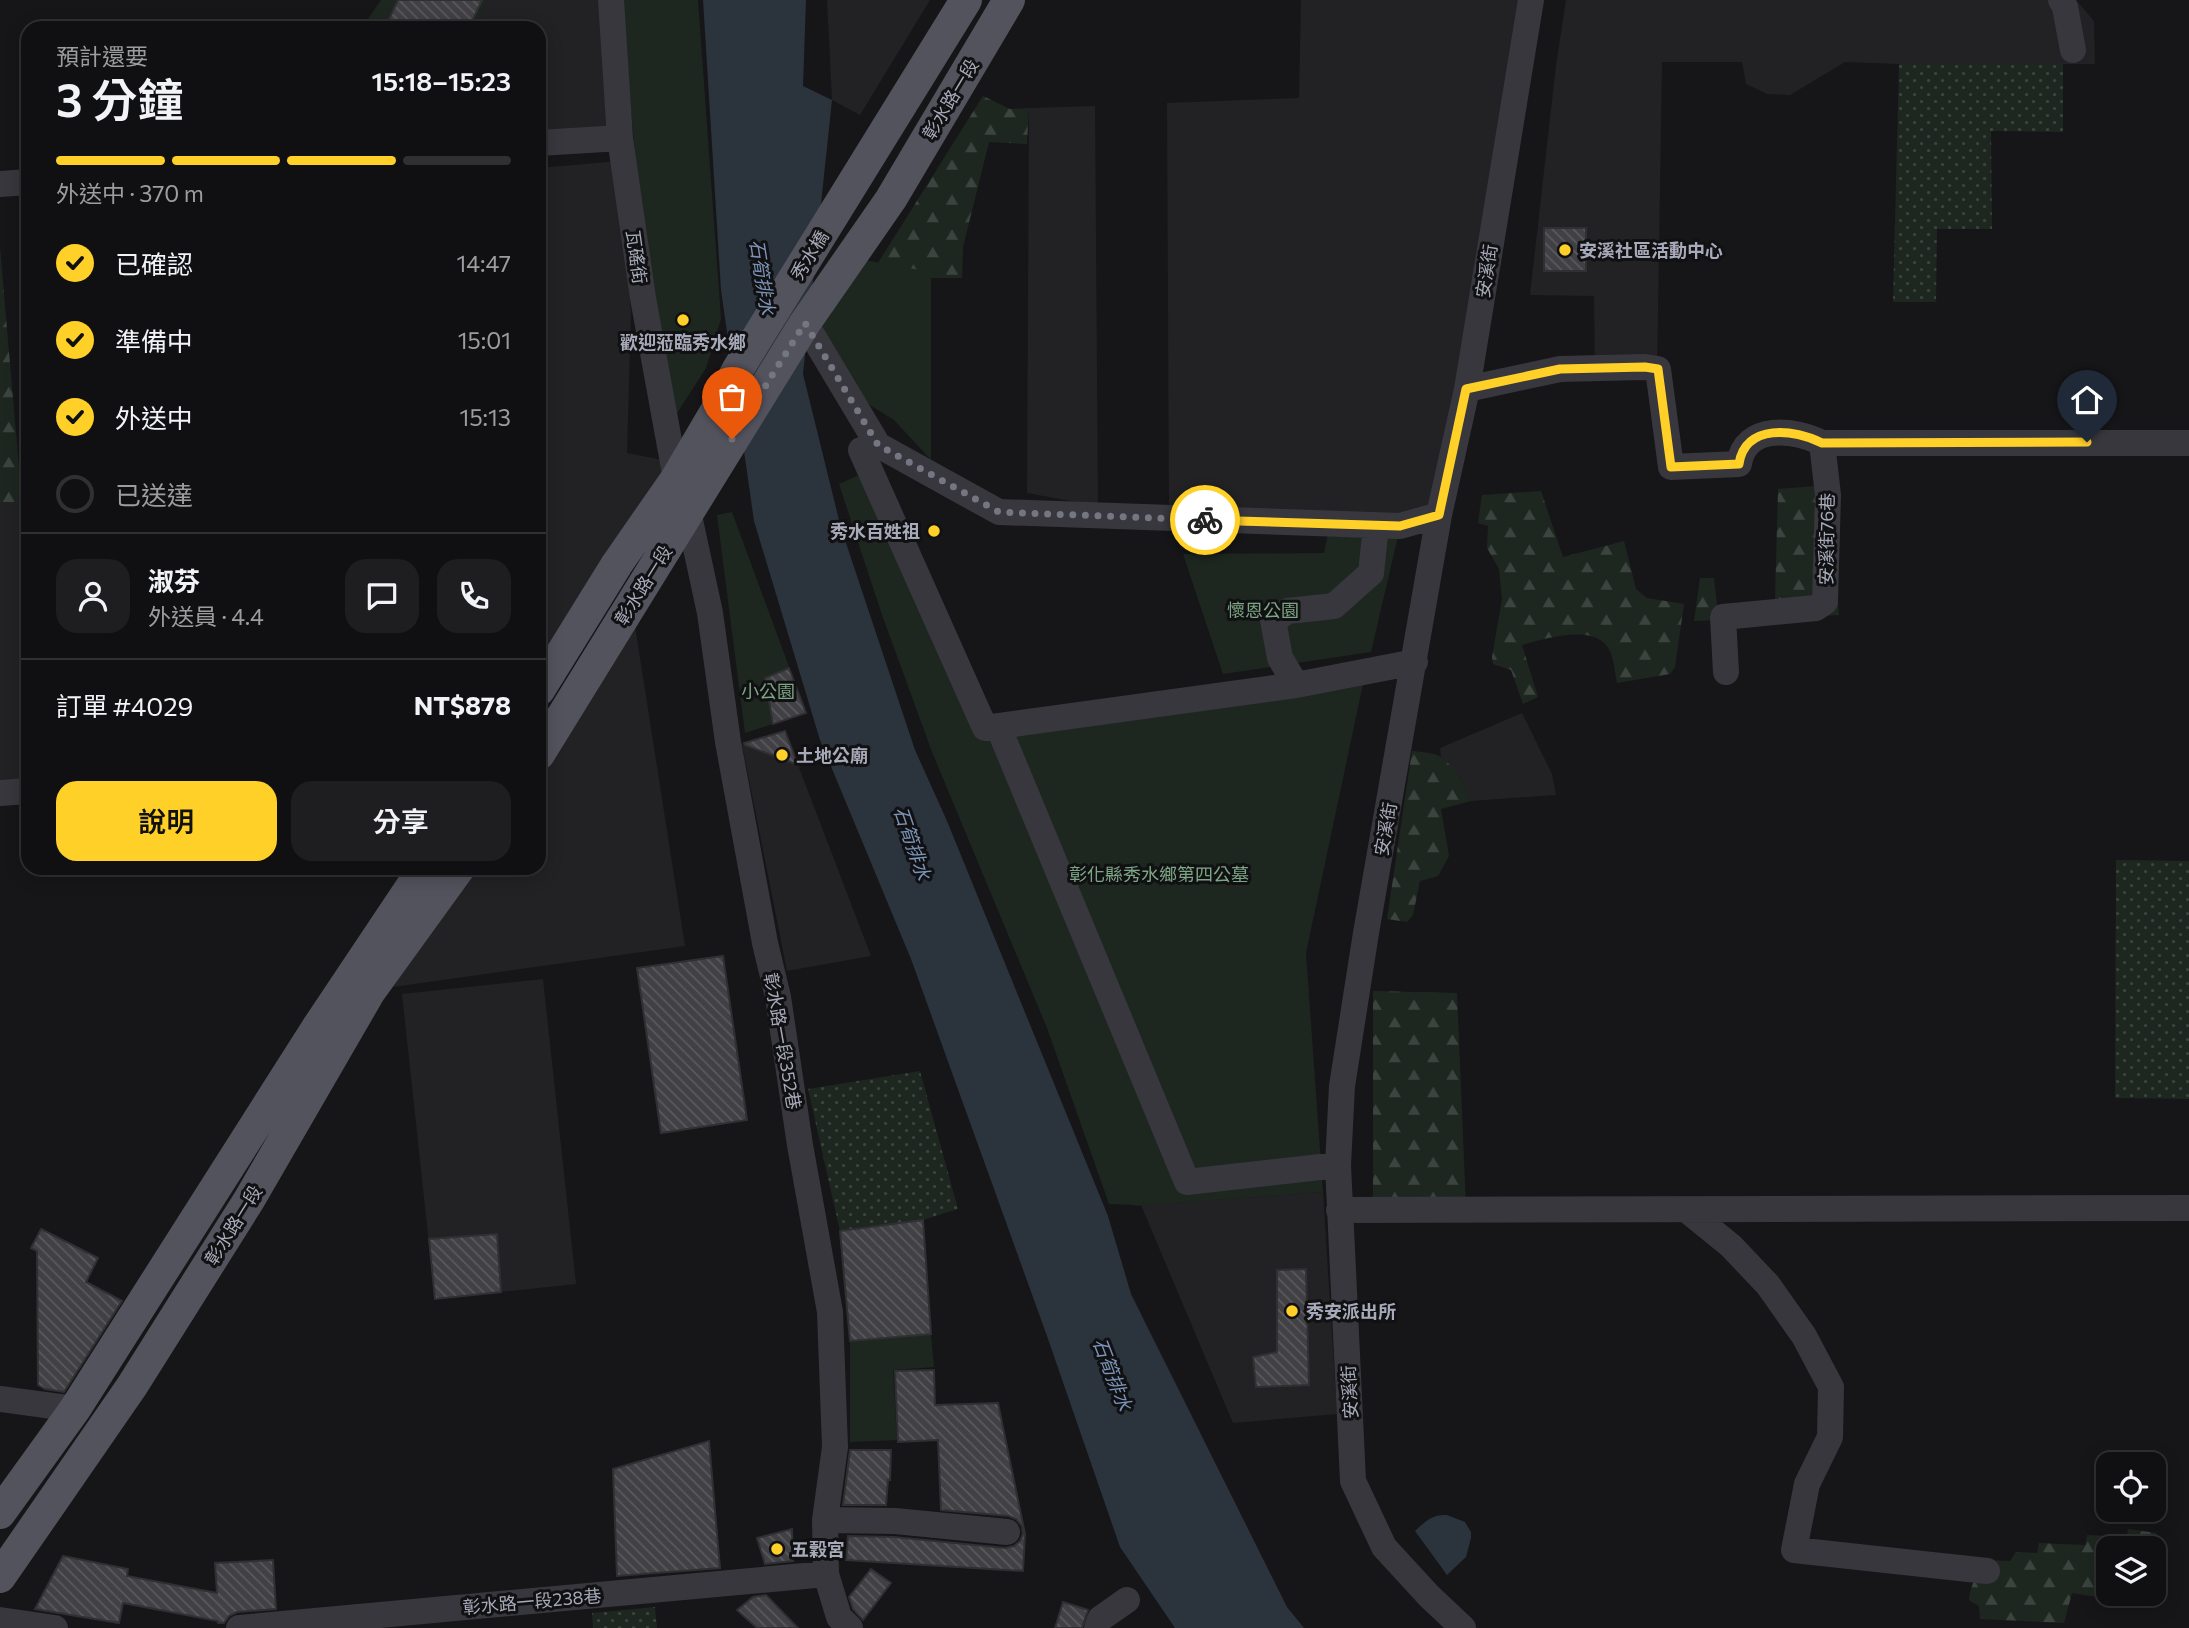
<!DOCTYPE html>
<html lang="zh-TW">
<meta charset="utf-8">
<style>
body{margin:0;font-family:Commissioner,"Noto Sans TC",sans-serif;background:#1e1e20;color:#f1f3f6;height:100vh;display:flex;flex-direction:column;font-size:26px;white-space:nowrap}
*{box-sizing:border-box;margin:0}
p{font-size:23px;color:#9c9d9f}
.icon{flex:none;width:38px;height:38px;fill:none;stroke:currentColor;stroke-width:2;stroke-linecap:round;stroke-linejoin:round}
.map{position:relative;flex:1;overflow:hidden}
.drawer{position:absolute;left:21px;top:21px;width:525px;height:854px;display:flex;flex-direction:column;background:#101012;border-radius:21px;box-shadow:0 4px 18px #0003,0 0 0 2px #303032}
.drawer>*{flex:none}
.tools{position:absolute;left:2096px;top:1452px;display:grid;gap:14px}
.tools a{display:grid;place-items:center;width:70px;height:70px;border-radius:14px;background:#101012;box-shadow:0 4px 18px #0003,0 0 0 2px #303032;font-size:35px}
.pin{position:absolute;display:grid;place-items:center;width:60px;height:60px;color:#fff;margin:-72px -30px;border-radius:50% 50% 50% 0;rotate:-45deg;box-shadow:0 0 7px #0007}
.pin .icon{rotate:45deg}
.courier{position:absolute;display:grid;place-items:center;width:70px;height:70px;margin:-35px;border:5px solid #ffd027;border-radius:50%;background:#fff;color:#222;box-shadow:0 2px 9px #0007}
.summary em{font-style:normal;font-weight:600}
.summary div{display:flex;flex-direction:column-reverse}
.summary{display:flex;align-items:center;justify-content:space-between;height:119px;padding:0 35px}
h1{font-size:46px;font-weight:600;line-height:52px}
.bar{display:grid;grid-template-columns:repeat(4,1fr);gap:10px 7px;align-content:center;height:84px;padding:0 35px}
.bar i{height:9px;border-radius:5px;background:#303032}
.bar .on{background:#ffd027}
.bar p{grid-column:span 4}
.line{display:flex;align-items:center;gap:18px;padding:0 35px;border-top:2px solid #303032}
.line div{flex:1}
.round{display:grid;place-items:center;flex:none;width:74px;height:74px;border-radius:21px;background:#1e1e20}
ol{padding:0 35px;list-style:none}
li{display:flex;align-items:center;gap:21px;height:77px}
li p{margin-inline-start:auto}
li .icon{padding:7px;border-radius:50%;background:#ffd027;color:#111;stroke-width:4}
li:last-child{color:#9c9d9f}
li i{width:38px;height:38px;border:4px solid #303032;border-radius:50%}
.action{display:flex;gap:14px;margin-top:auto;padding:14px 35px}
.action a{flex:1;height:80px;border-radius:21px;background:#ffd027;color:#111;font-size:28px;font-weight:600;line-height:80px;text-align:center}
.action a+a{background:#1e1e20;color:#f1f3f6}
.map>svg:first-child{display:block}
.built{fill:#222225}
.grass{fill:url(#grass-dots)}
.forest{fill:url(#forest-firs)}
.park{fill:#1d2720}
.water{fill:#2b333d}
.building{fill:url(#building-back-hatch);stroke:#303034;stroke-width:2}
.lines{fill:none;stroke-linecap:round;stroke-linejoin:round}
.minor{stroke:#37373d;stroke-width:26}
.major{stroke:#52535d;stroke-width:32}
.done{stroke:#747681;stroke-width:7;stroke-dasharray:0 12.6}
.route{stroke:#ffd027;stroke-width:9}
.poi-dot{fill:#ffd027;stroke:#111113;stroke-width:2.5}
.labels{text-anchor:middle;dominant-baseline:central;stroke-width:6;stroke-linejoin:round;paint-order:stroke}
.street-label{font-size:18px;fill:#a7aab9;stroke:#111113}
.poi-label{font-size:18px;font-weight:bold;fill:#a7aab9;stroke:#111113;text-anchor:start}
.park-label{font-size:18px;fill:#7ca684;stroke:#111113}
.water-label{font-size:19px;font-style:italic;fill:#7b94b7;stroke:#111113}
</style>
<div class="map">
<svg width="2189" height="1628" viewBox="0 0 2189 1628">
<defs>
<pattern id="grass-dots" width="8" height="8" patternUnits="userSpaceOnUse" patternTransform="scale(1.75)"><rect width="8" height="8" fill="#1d2720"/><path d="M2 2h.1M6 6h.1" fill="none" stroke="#3b443e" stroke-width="1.8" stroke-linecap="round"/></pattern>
<pattern id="forest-firs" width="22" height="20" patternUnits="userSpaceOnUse" patternTransform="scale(1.75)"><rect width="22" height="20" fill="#1d2720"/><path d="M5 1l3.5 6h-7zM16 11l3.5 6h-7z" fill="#3b443e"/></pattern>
<pattern id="building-back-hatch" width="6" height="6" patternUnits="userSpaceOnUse" patternTransform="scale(1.75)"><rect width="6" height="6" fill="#404045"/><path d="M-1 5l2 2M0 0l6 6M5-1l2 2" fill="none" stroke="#59595e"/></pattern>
</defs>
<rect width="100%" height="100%" fill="#161618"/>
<path class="built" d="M487 0H611L620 139 539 146V28H477Z
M827 0H930L860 115 832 100Z
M1301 0H1528L1445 519 1169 517 1167 103 1299 98Z
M1566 0H2076L2094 21 2095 64H1899L1845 62 1790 95 1767 94 1746 84 1742 62H1662L1657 373 1595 376 1594 296 1530 295 1556 65Z
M1095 106 1098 506 1027 493 1029 108Z
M619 161 631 312 627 453 668 461 539 675V168Z
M28 501V795L0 797V502Z
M633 613 685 946 393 987 469 868H539V760Z
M1522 713 1552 774 1556 795 1471 801 1461 780 1441 757 1440 748Z
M742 744 798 765 871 956 787 971Z
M543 979 576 1284 435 1299 402 994Z
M1323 1192 1337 1414 1233 1423 1141 1205Z"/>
<path class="grass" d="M1899 64H2063V132L1991 131 1992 229H1937L1936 302H1893Z
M2116 860 2189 861V1099L2115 1098Z
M920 1071 958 1209 923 1220 840 1231 808 1089Z
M655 1607 657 1628H593L592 1613Z"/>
<path class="forest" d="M983 96 1010 109 1029 108 1027 144 989 142 963 247 962 278H930L876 266Z
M0 248 22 502H0Z
M1830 485 1839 615 1694 621 1700 578H1714L1717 605 1775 600 1778 489Z
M1541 491 1563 557 1624 541 1636 589 1647 598 1684 604 1675 667 1670 674 1617 683C1615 673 1614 660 1610 651 1596 622 1545 639 1522 645L1538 697 1523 704 1511 670 1493 664 1492 657 1502 599 1499 569 1487 548 1488 526 1478 523 1482 495Z
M1412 751C1420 752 1431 752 1439 756 1455 765 1464 786 1471 801L1441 809 1449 856 1438 876 1420 881 1413 915 1407 922 1387 919Z
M1373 991 1457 993 1466 1208H1373Z
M2128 1529 2157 1533 2152 1549H2109V1594H2137L2134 1603 2072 1593 2064 1623 1980 1619 1979 1606 1969 1600C1971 1581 1978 1577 1983 1560L2010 1561 2016 1552 2037 1553 2039 1543 2085 1545 2087 1535 2127 1537Z"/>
<path class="park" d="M381 0H487L477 28H362Z
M621 0H698L721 319 706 368 661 438Z
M853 258 931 272V460L894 420 865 402 814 322Z
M859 475 980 737 1363 684 1306 953 1323 1192 1134 1206 1136 1205 1109 1204 1047 1028 932 752 881 612 839 484Z
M732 512 806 713 745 733 717 515Z
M1329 528 1399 532 1371 652 1223 674 1183 554 1324 553Z
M931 1334 934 1367 893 1370 897 1440 850 1442V1341Z"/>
<path class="water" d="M703 0H806L803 86 832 100 803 374 841 528 915 750 947 821 1108 1216 1131 1294 1287 1607 1304 1628H1175L1120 1547 1047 1336 911 959 820 740 754 521 721 290Z
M1447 1515 1465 1522 1471 1532V1538L1466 1557 1447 1575 1415 1531C1426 1521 1432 1514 1447 1515Z"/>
<path class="building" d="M398 0H482L469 28H385Z
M1544 228H1586V271H1544Z
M789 668 806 713 773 724 765 678Z
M785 731 798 765 745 745 744 743Z
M723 956 747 1120 661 1133 637 968Z
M923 1220 931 1334 850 1341 840 1231Z
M41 1229 98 1258 86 1282 122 1301 64 1392 45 1389 38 1385 37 1251 31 1248Z
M497 1234 501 1292 435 1299 429 1239Z
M1306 1269 1309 1385 1256 1387 1253 1357 1277 1352V1270Z
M934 1370 935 1405 998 1403 1025 1534 1023 1571 846 1560 848 1536 894 1537 1005 1548 1014 1546 1020 1541 1023 1534 1022 1526 1016 1519 1009 1516 941 1510 938 1440 898 1442 895 1371Z
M709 1441 720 1568 617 1576 613 1469Z
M850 1450H891L890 1480H888L886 1505H843Z
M792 1529 793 1561 765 1564 757 1538Z
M63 1556 128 1569 127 1576 217 1593 215 1563 273 1560 276 1609 237 1612 229 1616 224 1623H218V1621L123 1603 119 1623 35 1609Z
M871 1569 891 1583 863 1620 853 1609 849 1597Z
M766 1595 798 1628H757L737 1610 753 1597Z
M1063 1602 1088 1610 1082 1628H1055Z"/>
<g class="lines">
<path class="minor" d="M611 0 620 138 643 298 676 479 688 511 710 613 728 742 765 943 778 997 800 1145 830 1312 835 1447 825 1520 826 1574 839 1617 850 1628
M2061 0 2065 7 2073 50
M539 143 620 138
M0 184 28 182
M805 323 878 445 999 512 1400 526 1439 515
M1467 389 1560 369 1645 367 1658 369 1671 467 1739 464C1745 423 1795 429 1822 443H2189
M878 445 861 450 985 728 1296 685 1415 662
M1726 672 1723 617 1816 608 1825 602 1828 495 1822 443
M1296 685 1280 658 1273 620 1288 611 1334 606 1371 573 1376 526
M998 726 1187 1182 1338 1165
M0 793 28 791
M1339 1210 2189 1208
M1688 1211 1731 1246 1768 1285 1804 1336 1831 1387 1830 1437 1807 1484 1794 1550 1987 1571
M0 1399 75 1409
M825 1520 895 1521 1007 1532
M0 1620 55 1628
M239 1628 826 1574
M1097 1628 1100 1619 1127 1600
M1463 1628 1429 1596 1384 1547 1353 1481 1338 1165 1342 1086 1366 933 1439 515 1467 389 1531 0"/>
<path class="major" d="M539 690 617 564 676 479 716 411 738 369 966 0
M539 754 805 323 891 199 1009 0
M0 1513 75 1409 317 1028 424 868
M0 1577 132 1386 249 1200 370 991 459 868"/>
</g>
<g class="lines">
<path class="done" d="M732 439 805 323 878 445 999 512 1205 520"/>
<path class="route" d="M1205 520 1400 526 1439 515 1466 389 1560 369 1645 367 1658 369 1671 467 1739 464C1745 423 1795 429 1822 443L2087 442"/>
</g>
<g class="poi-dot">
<circle cx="1565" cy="250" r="7"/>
<circle cx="683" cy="320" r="7"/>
<circle cx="934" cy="531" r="7"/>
<circle cx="782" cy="755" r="7"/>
<circle cx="1292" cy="1311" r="7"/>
<circle cx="777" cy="1549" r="7"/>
</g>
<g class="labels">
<g class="street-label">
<text transform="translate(950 99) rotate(-59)">彰水路一段</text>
<text transform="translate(809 255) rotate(-58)">秀水橋</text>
<text transform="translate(637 257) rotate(82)">瓦磘街</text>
<text transform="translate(1486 271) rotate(-81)">安溪街</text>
<text transform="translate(1826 539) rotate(-89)">安溪街76巷</text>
<text transform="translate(643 585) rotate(-58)">彰水路一段</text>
<text transform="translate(1385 829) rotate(-80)">安溪街</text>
<text transform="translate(783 1041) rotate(80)">彰水路一段352巷</text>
<text transform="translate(233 1225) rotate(-58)">彰水路一段</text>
<text transform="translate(1349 1392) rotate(-93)">安溪街</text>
<text transform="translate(532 1601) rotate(-5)">彰水路一段238巷</text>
</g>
<g class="poi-label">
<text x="1579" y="250">安溪社區活動中心</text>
<text x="683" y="342" text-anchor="middle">歡迎蒞臨秀水鄉</text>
<text x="920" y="531" text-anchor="end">秀水百姓祖</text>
<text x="796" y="755">土地公廟</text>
<text x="1306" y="1311">秀安派出所</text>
<text x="791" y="1549">五穀宮</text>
</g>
<g class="park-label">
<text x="1263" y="610">懷恩公園</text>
<text x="768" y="691">小公園</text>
<text x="1159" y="874">彰化縣秀水鄉第四公墓</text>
</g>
<g class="water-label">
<text transform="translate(763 277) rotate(81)">石筍排水</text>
<text transform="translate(913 843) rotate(71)">石筍排水</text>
<text transform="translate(1113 1374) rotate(69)">石筍排水</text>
</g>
</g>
</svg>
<div class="tools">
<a><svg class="icon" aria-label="locate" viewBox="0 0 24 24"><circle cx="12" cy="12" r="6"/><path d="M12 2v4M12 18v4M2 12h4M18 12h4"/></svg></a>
<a><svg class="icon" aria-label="layers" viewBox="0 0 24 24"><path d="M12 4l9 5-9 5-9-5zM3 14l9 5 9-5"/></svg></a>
</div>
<div class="pin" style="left:732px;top:439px;background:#ea580c"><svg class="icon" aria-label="bag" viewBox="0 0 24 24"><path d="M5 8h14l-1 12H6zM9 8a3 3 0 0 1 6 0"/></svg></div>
<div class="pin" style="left:2087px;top:442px;background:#1f2937"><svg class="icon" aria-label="home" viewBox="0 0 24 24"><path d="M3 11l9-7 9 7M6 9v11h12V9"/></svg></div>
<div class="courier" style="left:1205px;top:520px"><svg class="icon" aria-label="bike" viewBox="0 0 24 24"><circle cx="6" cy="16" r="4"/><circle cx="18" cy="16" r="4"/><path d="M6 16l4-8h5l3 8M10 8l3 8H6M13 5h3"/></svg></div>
<section class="drawer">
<div class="summary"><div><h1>3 分鐘</h1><p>預計還要</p></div><em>15:18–15:23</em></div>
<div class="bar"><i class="on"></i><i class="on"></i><i class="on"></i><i></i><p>外送中 · 370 m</p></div>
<ol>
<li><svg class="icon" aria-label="check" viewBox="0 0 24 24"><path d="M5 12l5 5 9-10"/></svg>已確認<p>14:47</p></li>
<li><svg class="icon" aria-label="check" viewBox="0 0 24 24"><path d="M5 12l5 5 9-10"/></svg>準備中<p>15:01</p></li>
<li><svg class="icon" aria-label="check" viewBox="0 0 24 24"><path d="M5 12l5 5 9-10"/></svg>外送中<p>15:13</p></li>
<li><i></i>已送達</li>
</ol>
<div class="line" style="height:126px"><a class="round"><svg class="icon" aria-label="person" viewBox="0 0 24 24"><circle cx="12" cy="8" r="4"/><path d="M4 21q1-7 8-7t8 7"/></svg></a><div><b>淑芬</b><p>外送員 · 4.4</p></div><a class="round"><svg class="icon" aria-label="chat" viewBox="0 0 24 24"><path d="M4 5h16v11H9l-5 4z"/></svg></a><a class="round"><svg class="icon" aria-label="phone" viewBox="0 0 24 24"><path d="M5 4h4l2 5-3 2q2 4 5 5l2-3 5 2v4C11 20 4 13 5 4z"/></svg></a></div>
<div class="line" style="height:91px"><div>訂單 #4029</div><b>NT$878</b></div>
<div class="action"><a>說明</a><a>分享</a></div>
</section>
</div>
